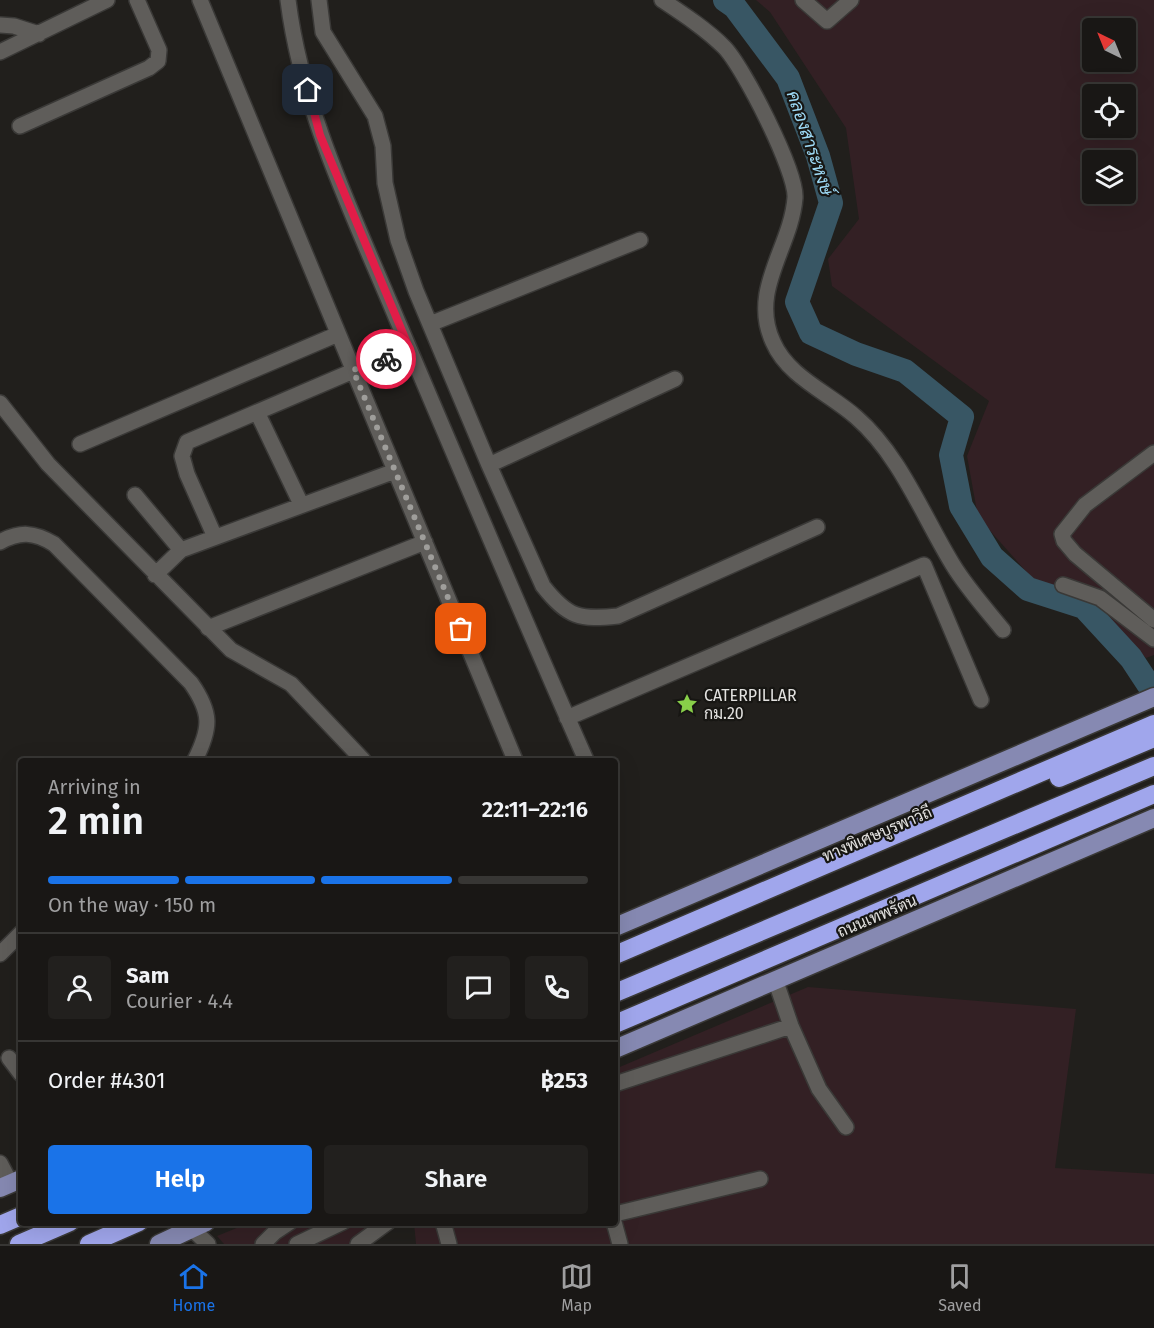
<!DOCTYPE html>
<meta charset="utf-8">
<style>
body{margin:0;font-family:"Fira Sans",Sarabun,sans-serif;background:#22201e;color:#f1f3f6;height:100vh;display:flex;flex-direction:column;font-size:22px;white-space:nowrap}
*{box-sizing:border-box;margin:0}
p{font-size:20px;color:#9f9fa0}
.icon{flex:none;width:33px;height:33px;fill:none;stroke:currentColor;stroke-width:2;stroke-linecap:round;stroke-linejoin:round}
.map{position:relative;flex:1;overflow:hidden}
.sheet{position:absolute;left:18px;top:758px;width:600px;height:468px;display:flex;flex-direction:column;background:#191715;border-radius:6px;box-shadow:0 6px 24px #0002,0 0 0 2px #373634}
.sheet>*{flex:none}
.needle{width:39px;rotate:317deg}
.tools{position:absolute;left:1082px;top:18px;display:grid;gap:12px}
.tools a{display:grid;place-items:center;width:54px;height:54px;border-radius:6px;background:#191715;box-shadow:0 6px 24px #0002,0 0 0 2px #373634;font-size:30px}
.pin{position:absolute;display:grid;place-items:center;width:51px;height:51px;color:#fff;margin:-26px;border-radius:12px;box-shadow:0 3px 9px #0006}
.courier{position:absolute;display:grid;place-items:center;width:60px;height:60px;margin:-30px;border:4px solid #e11d48;border-radius:50%;background:#fff;color:#222;box-shadow:0 2px 8px #0007}
.overview em{font-style:normal;font-weight:600}
.overview div{display:flex;flex-direction:column-reverse}
.overview{display:flex;align-items:center;justify-content:space-between;height:102px;padding:0 30px}
h1{font-size:39px;font-weight:600;line-height:45px}
.bar{display:grid;grid-template-columns:repeat(4,1fr);gap:9px 6px;align-content:center;height:72px;padding:0 30px}
.bar i{height:8px;border-radius:4px;background:#373634}
.bar .selected{background:#1a73e8}
.bar p{grid-column:span 4}
.line{display:flex;align-items:center;gap:15px;padding:0 30px;border-top:2px solid #373634}
.line div{flex:1}
.round{display:grid;place-items:center;flex:none;width:63px;height:63px;border-radius:6px;background:#22201e}
.cta{display:flex;gap:12px;margin-top:auto;padding:12px 30px}
.cta a{flex:1;height:69px;border-radius:6px;background:#1a73e8;color:#fff;font-size:24px;font-weight:600;line-height:69px;text-align:center}
.cta a+a{background:#22201e;color:#f1f3f6}
.tab-bar{display:flex;justify-content:space-around;align-items:center;height:84px;border-top:2px solid #373634;background:#191715;font-size:16px;color:#9f9fa0}
.tab-bar a{display:grid;justify-items:center;gap:3px}
.tab-bar .selected{color:#1a73e8}
.map>svg:first-child{display:block}
.industrial{fill:#332024;fill-rule:evenodd}
.lines{fill:none;stroke-linecap:round;stroke-linejoin:round}
.river{stroke:#385664;stroke-width:24}
.minor-casing{stroke:#3a3937;stroke-width:18}
.major-casing{stroke:#3a3937;stroke-width:21}
.highway-casing{stroke:#3a3937;stroke-width:21}
.minor{stroke:#5f5d5a;stroke-width:15}
.major{stroke:#8689b2;stroke-width:18}
.highway{stroke:#a0a6ec;stroke-width:18}
.done{stroke:#9f9e9b;stroke-width:6;stroke-dasharray:0 10.8}
.route{stroke:#e11d48;stroke-width:8}
.labels{text-anchor:middle;dominant-baseline:central;stroke-width:4.5;stroke-linejoin:round;paint-order:stroke}
.poi-label{font-size:16px;fill:#e3e2e0;stroke:#171613;text-anchor:start}
.street-label{font-size:16px;fill:#e3e2e0;stroke:#171613}
.water-label{font-size:18px;font-style:italic;fill:#9dd9f5;stroke:#171613}
</style>
<div class="map">
<svg width="1154" height="1244" viewBox="0 0 1154 1244">
<rect width="100%" height="100%" fill="#211f1c"/>
<path class="industrial" d="M756 0H1154V655L1146 658 1088 601 1038 585 978 517 967 456 989 401 832 286 828 259 859 219 846 128 770 12ZM1092 28H1125V62H1092ZM1092 94H1125V128H1092ZM1092 160H1125V194H1092Z
M808 987 1076 1009 1055 1168 1154 1174V1244H416L414 1223 615 1222V1069Z
M249 1223H397L372 1244H224L217 1236Z"/>
<g class="lines">
<path class="river" d="M725 0 735 7 788 78 818 156 831 203 797 302 811 333 856 354 905 371 962 417 951 455 961 506 992 557 1028 589 1084 607 1131 658 1154 693"/>
<defs>
<path id="minor" d="M200 0 515 760
M288 0C302 113 355 218 398 322 460 468 522 615 586 760
M319 0 323 32 375 116 383 146 385 183 398 240 416 291 489 465 543 586C568 618 580 620 618 616L817 527
M662 0C683 14 706 29 724 47 743 66 797 172 795 198 791 248 749 290 773 342 788 377 829 393 856 417 900 455 923 516 953 565 967 588 986 609 1003 630
M803 0 827 21 851 0
M0 25 14 26 39 34
M0 52 107 0
M20 126 149 68 158 61 159 50 137 0
M430 324 640 240
M0 403 48 464 231 650 291 684 363 760
M257 412 301 504
M80 444 338 334
M1154 453 1085 505 1062 534 1064 541 1075 554 1154 620
M489 465 675 379
M135 495 181 550
M215 537 187 474 182 456 187 442 353 371 410 350
M0 542C20 531 34 532 54 544L191 683C212 713 211 728 195 760
M155 575 181 550 395 471
M1063 585 1100 598 1154 639
M208 628 425 542
M567 718 924 565 981 700
M0 954 21 933
M776 982 791 1026 819 1089 846 1127
M9 1058 21 1074
M615 1084 791 1026
M0 1163 11 1184
M615 1214 760 1179
M443 1222 449 1244
M614 1222 620 1244
M192 1229 208 1244
M263 1244 275 1232 290 1222
M297 1244 343 1222
M358 1244 388 1222"/>
<path id="major" d="M615 927 1154 697
M615 1049 1154 818
M0 1188 21 1179
M159 1244 206 1222"/>
<path id="highway" d="M1059 778 1154 738
M615 955 1154 724
M615 993 1154 766
M615 1024 1154 794
M0 1225 21 1216
M19 1244 70 1222
M89 1244 139 1222"/>
</defs>
<use href="#minor" class="minor-casing"/>
<use href="#major" class="major-casing"/>
<use href="#highway" class="highway-casing"/>
<use href="#minor" class="minor"/>
<use href="#major" class="major"/>
<use href="#highway" class="highway"/>
</g>
<g class="lines">
<path class="done" d="M386 359 353 370 461 629"/>
<path class="route" d="M308 90 320 135 410 350 386 359"/>
</g>
<defs>
<symbol id="sight-bare" viewBox="-9 -9 18 18"><path d="M0-6L1.8-2.2L6-1.7L2.9 1.2L3.7 5.4L0 3.3L-3.7 5.4L-2.9 1.2L-6-1.7L-1.8-2.2Z" fill="#88cf49" stroke="#171613" stroke-width="2.5" paint-order="stroke"/></symbol>
</defs>
<g fill-rule="evenodd">
<use href="#sight-bare" x="672" y="689" width="30" height="30"/>
</g>
<g class="labels">
<g class="poi-label">
<text x="704" y="695">CATERPILLAR<tspan x="704" dy="18">กม.20</tspan></text>
</g>
<g class="street-label">
<text transform="translate(877 834) rotate(-23)">ทางพิเศษบูรพาวิถี</text>
<text transform="translate(877 916) rotate(-23)">ถนนเทพรัตน</text>
</g>
<g class="water-label">
<text transform="translate(810 143) rotate(71)">คลองสาระหงษ์</text>
</g>
</g>
</svg>
<div class="tools">
<a><svg class="needle" viewBox="-14 -14 28 28"><path d="M0-13l5 13h-10z" fill="#e53935"/><path d="M0 13l5-13h-10z" fill="#9f9fa0"/></svg></a>
<a><svg class="icon" aria-label="locate" viewBox="0 0 24 24"><circle cx="12" cy="12" r="6"/><path d="M12 2v4M12 18v4M2 12h4M18 12h4"/></svg></a>
<a><svg class="icon" aria-label="layers" viewBox="0 0 24 24"><path d="M12 4l9 5-9 5-9-5zM3 14l9 5 9-5"/></svg></a>
</div>
<div class="pin" style="left:461px;top:629px;background:#ea580c"><svg class="icon" aria-label="bag" viewBox="0 0 24 24"><path d="M5 8h14l-1 12H6zM9 8a3 3 0 0 1 6 0"/></svg></div>
<div class="pin" style="left:308px;top:90px;background:#1f2937"><svg class="icon" aria-label="home" viewBox="0 0 24 24"><path d="M3 11l9-7 9 7M6 9v11h12V9"/></svg></div>
<div class="courier" style="left:386px;top:359px"><svg class="icon" aria-label="bike" viewBox="0 0 24 24"><circle cx="6" cy="16" r="4"/><circle cx="18" cy="16" r="4"/><path d="M6 16l4-8h5l3 8M10 8l3 8H6M13 5h3"/></svg></div>
<section class="sheet">
<div class="overview"><div><h1>2 min</h1><p>Arriving in</p></div><em>22:11–22:16</em></div>
<div class="bar"><i class="selected"></i><i class="selected"></i><i class="selected"></i><i></i><p>On the way · 150 m</p></div>
<div class="line" style="height:108px"><a class="round"><svg class="icon" aria-label="person" viewBox="0 0 24 24"><circle cx="12" cy="8" r="4"/><path d="M4 21q1-7 8-7t8 7"/></svg></a><div><b>Sam</b><p>Courier · 4.4</p></div><a class="round"><svg class="icon" aria-label="chat" viewBox="0 0 24 24"><path d="M4 5h16v11H9l-5 4z"/></svg></a><a class="round"><svg class="icon" aria-label="phone" viewBox="0 0 24 24"><path d="M5 4h4l2 5-3 2q2 4 5 5l2-3 5 2v4C11 20 4 13 5 4z"/></svg></a></div>
<div class="line" style="height:78px"><div>Order #4301</div><b>฿253</b></div>
<div class="cta"><a>Help</a><a>Share</a></div>
</section>
</div>
<nav class="tab-bar">
<a class="selected"><svg class="icon" aria-label="home" viewBox="0 0 24 24"><path d="M3 11l9-7 9 7M6 9v11h12V9"/></svg>Home</a>
<a><svg class="icon" aria-label="map" viewBox="0 0 24 24"><path d="M3 6l6-2 6 2 6-2v14l-6 2-6-2-6 2zM9 4v14M15 6v14"/></svg>Map</a>
<a><svg class="icon" aria-label="saved" viewBox="0 0 24 24"><path d="M7 4h10v16l-5-4-5 4z"/></svg>Saved</a>
</nav>
